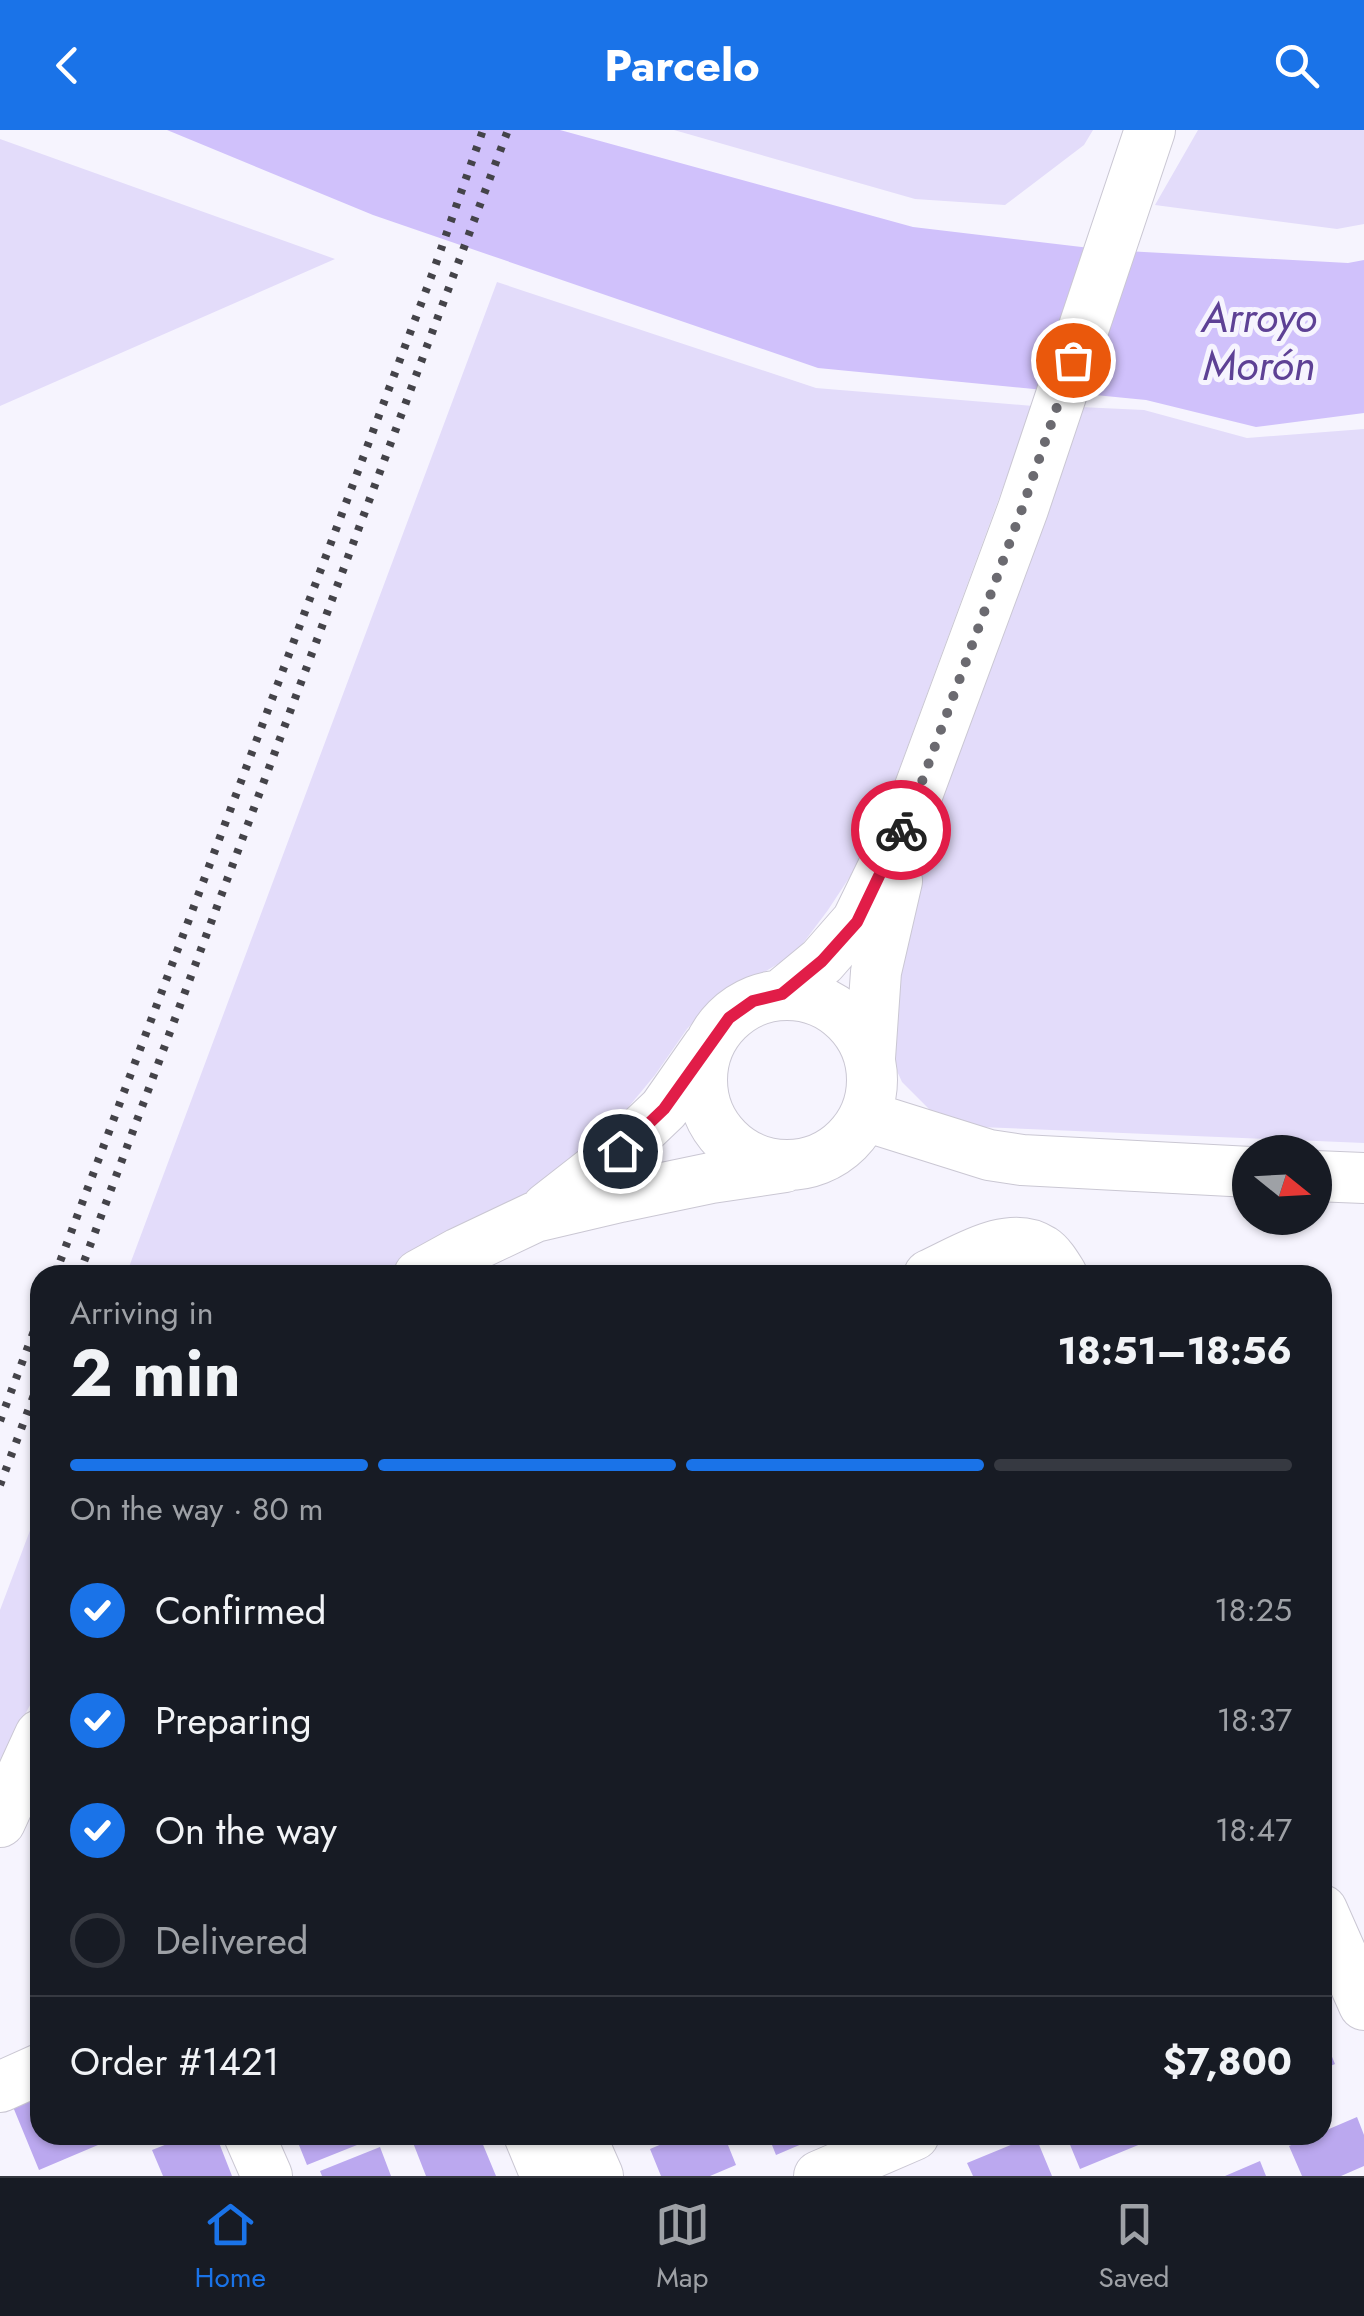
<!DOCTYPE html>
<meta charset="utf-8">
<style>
body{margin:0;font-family:Jost,sans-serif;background:#20242c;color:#f1f3f6;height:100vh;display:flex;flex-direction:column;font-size:38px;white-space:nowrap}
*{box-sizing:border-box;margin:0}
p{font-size:32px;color:#9ea1a6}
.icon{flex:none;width:55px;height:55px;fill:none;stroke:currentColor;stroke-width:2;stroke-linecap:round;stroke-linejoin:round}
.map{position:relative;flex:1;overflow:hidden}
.details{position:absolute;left:30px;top:1135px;width:1302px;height:880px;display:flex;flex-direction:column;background:#171b24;border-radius:30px;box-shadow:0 2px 8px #0004}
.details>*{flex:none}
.needle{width:65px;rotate:108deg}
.tools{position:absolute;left:1232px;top:1005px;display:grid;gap:20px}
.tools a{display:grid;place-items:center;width:100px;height:100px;border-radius:50%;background:#171b24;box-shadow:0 2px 8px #0004;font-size:50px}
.pin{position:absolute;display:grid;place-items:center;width:85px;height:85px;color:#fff;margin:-42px;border:5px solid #fff;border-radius:50%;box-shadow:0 2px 10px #0007}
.courier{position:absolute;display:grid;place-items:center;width:100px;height:100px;margin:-50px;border:8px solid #e11d48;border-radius:50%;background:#fff;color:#222;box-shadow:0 2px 12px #0007}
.overview em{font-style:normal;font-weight:700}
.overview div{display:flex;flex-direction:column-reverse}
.overview{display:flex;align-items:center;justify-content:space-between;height:170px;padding:0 40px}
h1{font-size:65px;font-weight:700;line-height:75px}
.bar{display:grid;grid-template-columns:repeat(4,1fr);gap:15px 10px;align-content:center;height:120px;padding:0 40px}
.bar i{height:12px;border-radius:8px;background:#363941}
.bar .active{background:#1a73e8}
.bar p{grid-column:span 4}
.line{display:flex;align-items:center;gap:25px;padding:0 40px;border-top:2px solid #363941}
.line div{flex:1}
ol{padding:0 40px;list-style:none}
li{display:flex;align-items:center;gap:30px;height:110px}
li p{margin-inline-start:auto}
li .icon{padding:10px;border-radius:50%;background:#1a73e8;color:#fff;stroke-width:4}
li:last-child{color:#9ea1a6}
li i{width:55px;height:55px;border:5px solid #363941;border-radius:50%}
header{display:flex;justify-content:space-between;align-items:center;height:130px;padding:0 40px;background:#1a73e8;color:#fff;font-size:45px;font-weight:700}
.dock{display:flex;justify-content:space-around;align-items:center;height:140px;border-top:2px solid #363941;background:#171b24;font-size:28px;color:#9ea1a6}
.dock a{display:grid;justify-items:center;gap:5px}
.dock .active{color:#1a73e8}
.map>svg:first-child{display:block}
.green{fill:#e3dcfa}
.water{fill:#d0c1fb}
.building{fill:#bba8ef}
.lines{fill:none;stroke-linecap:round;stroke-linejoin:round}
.minor-casing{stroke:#cac7d3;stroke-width:52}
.minor{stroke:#fff;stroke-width:50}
.rail{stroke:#444349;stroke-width:8;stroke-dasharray:5 10;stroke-linecap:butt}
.done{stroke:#6b6a70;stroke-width:10;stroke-dasharray:0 18}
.route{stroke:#e11d48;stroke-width:12}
.labels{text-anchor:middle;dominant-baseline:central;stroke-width:10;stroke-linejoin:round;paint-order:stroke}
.water-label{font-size:42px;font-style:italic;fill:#5e4195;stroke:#f6f4fe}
</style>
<header><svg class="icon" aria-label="back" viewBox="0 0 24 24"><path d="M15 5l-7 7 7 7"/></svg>Parcelo<svg class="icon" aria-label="search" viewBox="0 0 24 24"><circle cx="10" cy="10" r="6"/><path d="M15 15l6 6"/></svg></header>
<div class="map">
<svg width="1364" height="2046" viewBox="0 0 1364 2046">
<rect width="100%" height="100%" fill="#f6f4fe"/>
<path class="green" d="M674 0H1093L1084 15 1005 75 915 69Z
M1198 0H1364V94L1337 99 1155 75Z
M0 9 335 129 0 276Z
M497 152 816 258 1033 276 872 713 828 780 795 824 766 841 720 862 687 899 655 945 621 986 541 1059 456 1098 382 1145H126Z
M1080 277 1144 280 1247 308 1364 299V1013L980 997 931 981 902 952 886 917 913 676Z
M40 1374V1557L0 1630V1480Z"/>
<path class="water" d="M167 0H560L913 97 1107 120 1348 133 1364 130V283L1256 297 1146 270 818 238 373 85Z"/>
<path class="building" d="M1323 1905 1335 1934 1323 1939Z
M40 1961V2005H94L98 2015 39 2040 11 1972Z
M1357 1987 1364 2005V2036L1341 2046H1302L1289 2016 1315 2005H1322V2002Z
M190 2005H216L232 2046H163L152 2020Z
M295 2005H364L367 2011 307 2035Z
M410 2005H479L496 2046H426Z
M683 2005H724L736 2035 710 2046H661L650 2019Z
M768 2005H823L776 2025Z
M1035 2005 1052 2046H973L967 2033Z
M1066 2005H1146L1148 2011 1080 2039Z
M380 2017 391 2046H322L320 2041Z
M1260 2031 1266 2046H1225Z"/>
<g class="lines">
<defs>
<path id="minor" d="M782 864 822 831 857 791 913 676 1023 379 1150 0
M702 950a85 85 0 1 1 170 0a85 85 0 1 1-170 0Z
M870 928 876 842 897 751
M865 986 989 1025 1022 1030 1250 1042
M1315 1046 1364 1048
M547 1078 620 1021 664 979 708 916
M419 1145 459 1123 535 1087 620 1067 711 1048 785 1037
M929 1145C961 1131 1009 1098 1042 1120 1050 1125 1057 1137 1062 1145
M0 1692 40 1605
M1322 1780 1364 1875
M0 1957 40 1939
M249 2005 267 2046
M529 2005 546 2046
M580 2005 598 2046
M819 2046 914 2005"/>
</defs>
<use href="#minor" class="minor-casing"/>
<use href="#minor" class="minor"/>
<path class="rail" d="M55 1145 433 142 483 0
M79 1145 508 0
M0 1291 40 1185
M0 1355 40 1249"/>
</g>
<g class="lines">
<path class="done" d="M901 700 913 676 1022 379 1073 230"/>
<path class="route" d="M620 1021 664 979 729 888 753 871 782 864 822 831 857 792 901 700"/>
</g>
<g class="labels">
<g class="water-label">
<text x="1259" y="187">Arroyo<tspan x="1259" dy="48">Morón</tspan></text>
</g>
</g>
</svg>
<div class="tools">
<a><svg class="needle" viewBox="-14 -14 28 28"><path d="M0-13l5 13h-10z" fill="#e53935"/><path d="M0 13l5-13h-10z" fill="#9ea1a6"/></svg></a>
</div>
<div class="pin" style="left:1073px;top:230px;background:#ea580c"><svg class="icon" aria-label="bag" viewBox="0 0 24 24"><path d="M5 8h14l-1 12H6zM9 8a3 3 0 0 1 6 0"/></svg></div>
<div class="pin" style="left:620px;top:1021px;background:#1f2937"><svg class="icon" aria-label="home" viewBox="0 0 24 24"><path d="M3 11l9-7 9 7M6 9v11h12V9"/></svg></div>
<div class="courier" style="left:901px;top:700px"><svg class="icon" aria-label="bike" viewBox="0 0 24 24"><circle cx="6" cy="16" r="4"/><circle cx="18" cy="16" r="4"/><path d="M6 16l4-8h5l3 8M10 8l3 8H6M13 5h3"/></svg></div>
<section class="details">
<div class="overview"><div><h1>2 min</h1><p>Arriving in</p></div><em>18:51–18:56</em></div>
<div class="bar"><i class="active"></i><i class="active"></i><i class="active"></i><i></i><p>On the way · 80 m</p></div>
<ol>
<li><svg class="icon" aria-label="check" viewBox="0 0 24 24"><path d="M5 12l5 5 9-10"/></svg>Confirmed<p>18:25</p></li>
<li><svg class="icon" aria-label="check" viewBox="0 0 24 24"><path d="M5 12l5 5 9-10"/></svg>Preparing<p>18:37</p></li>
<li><svg class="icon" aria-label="check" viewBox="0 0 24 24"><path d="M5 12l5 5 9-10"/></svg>On the way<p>18:47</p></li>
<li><i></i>Delivered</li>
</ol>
<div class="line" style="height:130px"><div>Order #1421</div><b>$7,800</b></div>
</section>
</div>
<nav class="dock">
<a class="active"><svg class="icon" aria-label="home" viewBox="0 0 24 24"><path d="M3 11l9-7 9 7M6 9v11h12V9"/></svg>Home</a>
<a><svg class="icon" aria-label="map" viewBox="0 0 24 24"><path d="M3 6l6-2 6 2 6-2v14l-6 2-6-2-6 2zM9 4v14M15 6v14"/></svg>Map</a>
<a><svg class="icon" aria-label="saved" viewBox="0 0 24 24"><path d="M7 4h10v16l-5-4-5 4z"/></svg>Saved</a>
</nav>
